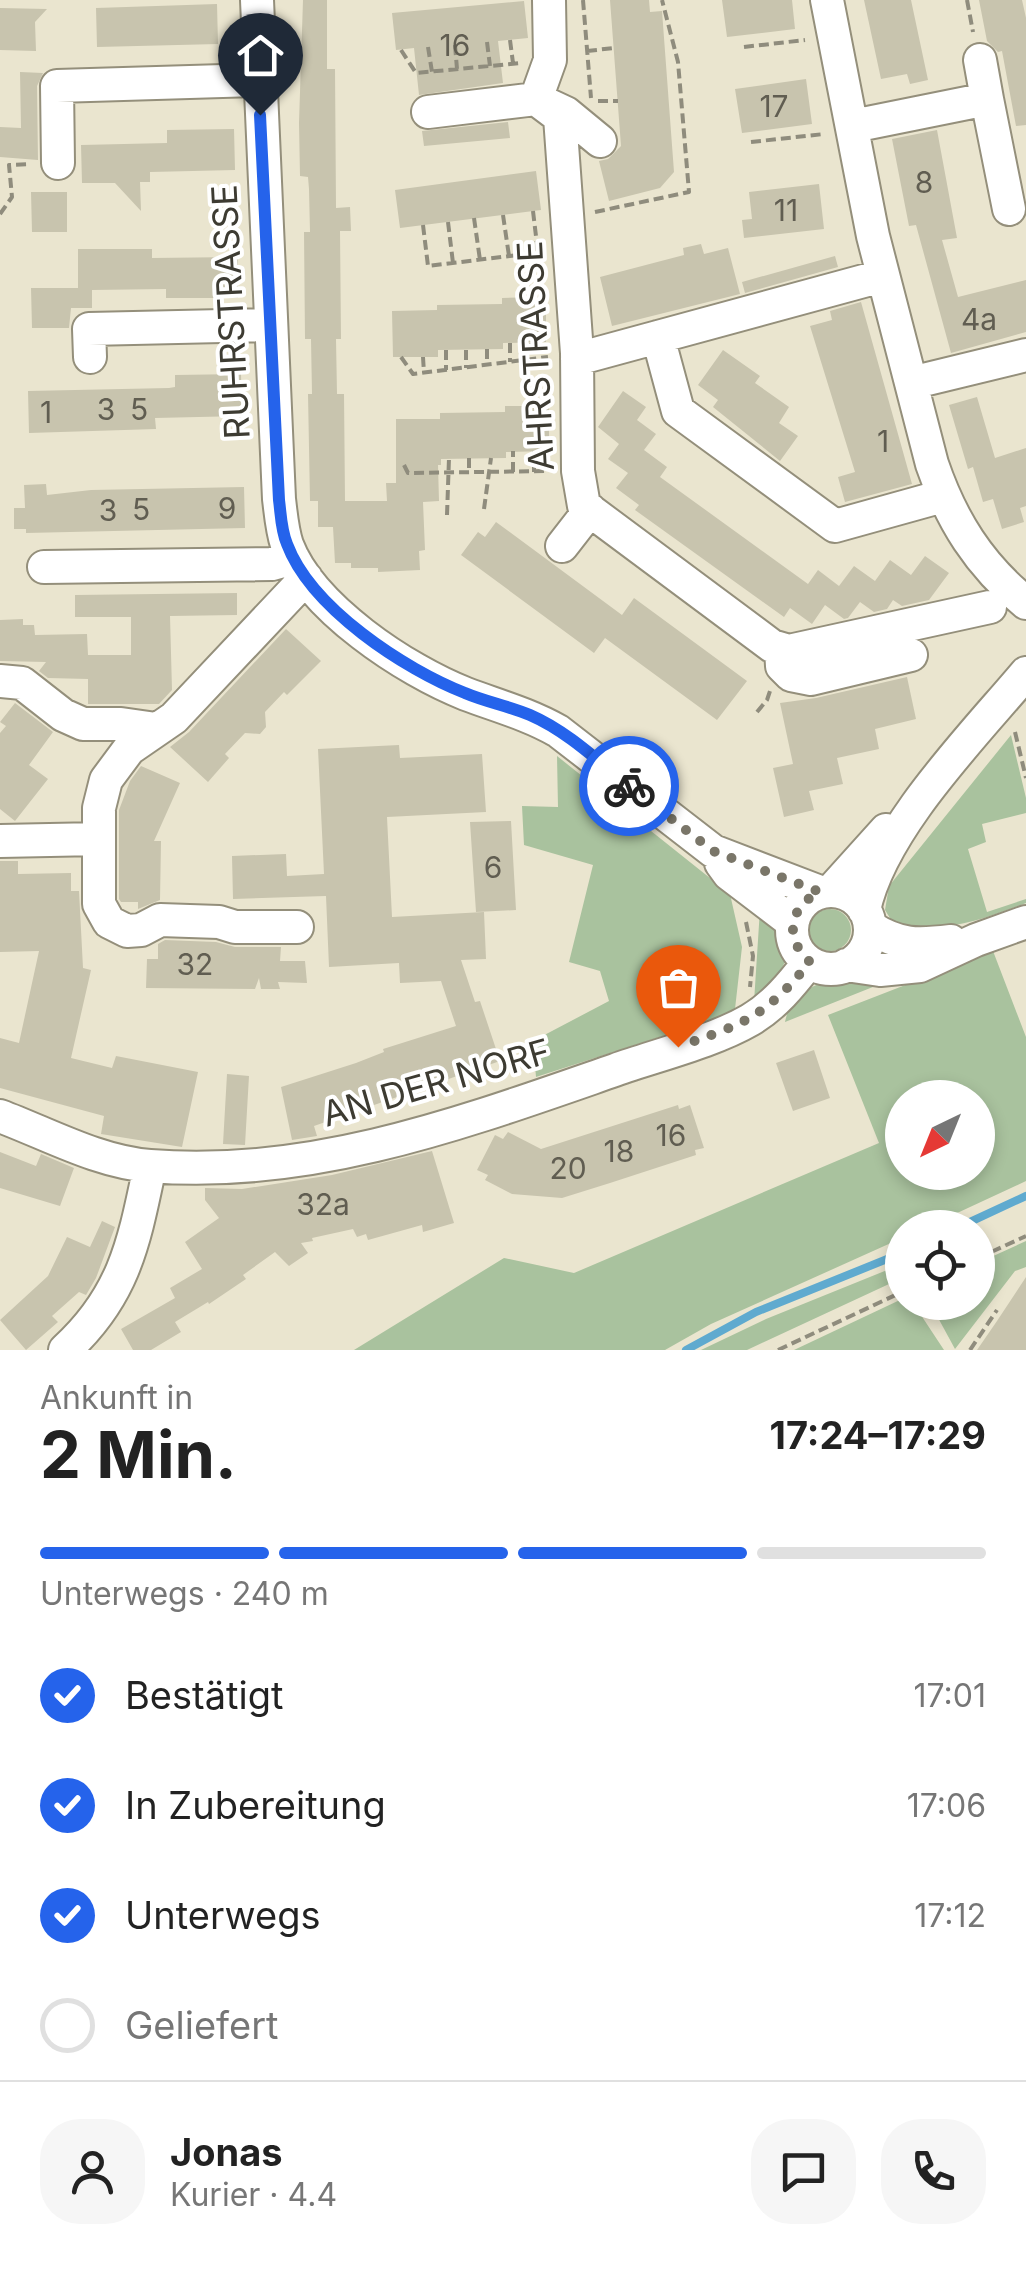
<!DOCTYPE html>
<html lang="de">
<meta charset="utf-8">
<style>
body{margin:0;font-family:Inter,sans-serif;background:#f6f6f6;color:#222;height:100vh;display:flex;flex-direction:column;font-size:38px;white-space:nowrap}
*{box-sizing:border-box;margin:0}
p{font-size:32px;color:#767676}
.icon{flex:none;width:55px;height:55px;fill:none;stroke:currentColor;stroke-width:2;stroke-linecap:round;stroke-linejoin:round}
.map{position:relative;height:1350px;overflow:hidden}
.sheet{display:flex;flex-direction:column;background:#fff;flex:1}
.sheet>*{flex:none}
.needle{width:65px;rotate:223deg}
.fabs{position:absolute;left:885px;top:1080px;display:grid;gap:20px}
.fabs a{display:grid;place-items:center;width:110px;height:110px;border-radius:50%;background:#fff;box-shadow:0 5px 15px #0003;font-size:50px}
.pin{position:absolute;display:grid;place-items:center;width:85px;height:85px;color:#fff;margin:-102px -42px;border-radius:50% 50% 50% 0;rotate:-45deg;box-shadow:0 0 10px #0007}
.pin .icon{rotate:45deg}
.courier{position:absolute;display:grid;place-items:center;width:100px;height:100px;margin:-50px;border:8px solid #2563eb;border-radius:50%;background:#fff;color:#222;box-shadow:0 2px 12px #0007}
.head em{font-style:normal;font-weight:700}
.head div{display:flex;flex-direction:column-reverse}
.head{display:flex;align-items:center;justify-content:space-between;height:170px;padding:0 40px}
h1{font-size:65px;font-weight:700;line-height:75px}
.bar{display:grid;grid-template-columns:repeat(4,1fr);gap:15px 10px;align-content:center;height:120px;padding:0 40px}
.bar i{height:12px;border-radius:8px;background:#e0e0e0}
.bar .on{background:#2563eb}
.bar p{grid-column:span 4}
.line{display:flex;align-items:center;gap:25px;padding:0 40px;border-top:2px solid #e0e0e0}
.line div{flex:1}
.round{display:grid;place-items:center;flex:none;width:105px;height:105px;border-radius:40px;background:#f6f6f6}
ol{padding:0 40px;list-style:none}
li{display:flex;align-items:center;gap:30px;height:110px}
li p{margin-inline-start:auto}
li .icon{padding:10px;border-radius:50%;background:#2563eb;color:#fff;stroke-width:4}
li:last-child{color:#767676}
li i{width:55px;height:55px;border:5px solid #e0e0e0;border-radius:50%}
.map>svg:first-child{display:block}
.green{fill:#a9c29e;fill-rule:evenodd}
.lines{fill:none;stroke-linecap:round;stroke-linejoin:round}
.stream{stroke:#5faacf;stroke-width:8}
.building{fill:#c8c4ae}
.minor-casing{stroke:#948f7b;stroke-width:36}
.path{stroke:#8f8c7d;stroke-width:4;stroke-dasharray:10 5;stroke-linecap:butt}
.minor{stroke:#fff;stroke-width:32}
.done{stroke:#7a7669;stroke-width:10;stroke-dasharray:0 18}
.route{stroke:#2563eb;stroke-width:12}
.labels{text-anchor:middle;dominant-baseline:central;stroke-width:8;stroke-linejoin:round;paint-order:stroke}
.number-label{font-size:30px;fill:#605d51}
.street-label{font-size:35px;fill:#3d3b32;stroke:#fff}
</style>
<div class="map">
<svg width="1026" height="1350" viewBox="0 0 1026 1350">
<rect width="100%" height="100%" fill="#eae5cf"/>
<path class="green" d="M1011 735 1026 798V813L982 824 986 842 968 849 987 912 1026 899V903C978 921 945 934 893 923L885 910 889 886Z
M557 756 730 894 742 947 735 1009 728 1015 536 1077 533 1041 609 1001 600 971 569 962 593 865 524 845 522 806 558 807Z
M809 930a21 21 0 1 1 42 0a21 21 0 1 1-42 0Z
M760 909C801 953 791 961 754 1002Z
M993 951 1026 1037V1181L927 1227 902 1228V1238L711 1324 665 1350H354L504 1258 574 1273 879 1143 828 1015ZM902 1098H978V1172H902Z
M903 975 785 1022C795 971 864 976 903 975Z
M1026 1241V1267L1015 1271 955 1349 930 1303 978 1302V1263Z
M902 1264V1278L747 1350H701L766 1319Z
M902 1299V1302L913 1303 944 1350H794Z"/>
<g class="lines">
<path class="stream" d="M957 1228 1026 1196
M686 1350 756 1312 902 1253"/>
</g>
<path class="building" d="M303 0H327V69H335L336 208 350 207 351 231H340L341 339H336L337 394H344L345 501H387L386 483H396V419H440V413L505 412V406H549V451L506 452V458L441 459V465H438L439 501 423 502 425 550 419 551 420 570 378 572V568H351V563H335L333 527H318V501H310L308 394H312L311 339H305L304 232H310L309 189 308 177 300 176 299 123Z
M610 0H649L650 12 662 11 674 172 660 188 609 201 599 161 608 159 621 146Z
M722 0H792L795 29 727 37Z
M864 0H911L928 80 910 84 907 74 881 79Z
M979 0H1022L1026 18V125L1016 126 1002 51 998 52 987 41Z
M524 1 528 38 498 41 503 83 419 95 414 48 396 50 392 13Z
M217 4 218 44 97 47 96 8Z
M0 8 47 9 35 22 36 51 0 50Z
M20 72 43 73 37 86 38 160 0 157V127L21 128Z
M806 79 812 124 742 133 735 89Z
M508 122 510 138 424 146 422 131Z
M234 129 235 170 150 172V182H140L141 211 115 183H82L81 145 167 143V130Z
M937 130 957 238 942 240 958 297 1026 280V332L951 353 916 225 909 226 892 139Z
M536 171 541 210 400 228 395 190Z
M819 184 824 229 744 238 742 220 752 219 749 192Z
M31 192H67V232H32Z
M701 244 704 254 728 248 740 294 612 326 600 277 684 255 683 248Z
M78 249H152V258L238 257V298H166V289L92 290V308H71L69 328H32L31 288H78Z
M835 256 838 267 745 293 742 282Z
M546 297V342L503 343V349L438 350V357H393L392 311 437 310V305L502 304V298Z
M861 302 912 484 845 502 838 477 855 472 810 326 832 320 830 311Z
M723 350 760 376 755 383 789 407 779 423 798 436 780 461 713 407 718 400 698 385Z
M241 374 242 416 155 418 156 429 29 433 28 391 169 388 175 387V375Z
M623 391 646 407 637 420 656 434 644 450 667 467 660 477 808 584 818 570 839 586 854 566 875 581 890 560 911 575 925 556 949 573 929 600 902 606 893 600 887 609 874 612 860 602 848 618 844 619 825 605 812 624 790 608 784 617 635 510 639 505 616 488 628 473 608 459 619 444 598 427Z
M977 397 995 458 1026 448V506L1020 508 1024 522 1002 529 993 499 983 502 973 467 968 469 949 405Z
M46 484 47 495 91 490 244 487 245 528 26 533V529H14V508H25L24 485Z
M496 522 622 615 634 598 747 681 717 720 605 638 594 653 461 555 478 532 485 537Z
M237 593V615L170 616 172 690 159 704H88V679L48 678 39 671 46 662 0 661V620L23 619V625H34L35 635 87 634 88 655H131V617H75V595Z
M286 629 321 661 287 695 284 692 265 712 266 727 260 734 245 733 225 754 229 758 208 782 170 747 189 732Z
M907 677 916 719 875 729 879 749 837 758 843 784 809 791 814 810 784 817 773 768 793 764 780 703 816 698Z
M15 703 53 732 29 765 48 779 15 821 0 809V733L6 726 0 722Z
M399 745 400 758 482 754 486 812 387 817 392 917 484 912 486 959 461 960 475 1002 480 1001 500 1061 314 1126 317 1136 292 1140 281 1087 356 1063 384 1052 383 1049 456 1026 441 981 400 983 399 963 329 967 326 896 233 899 232 856 286 854 287 876 324 874 318 749Z
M141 766 180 783 154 841H161L160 900 138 909V902H121L119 899V810L130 781Z
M511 821 516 910 476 912 470 822Z
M0 861H18V874L71 873V891H79L83 968 91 970 71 1058 112 1068 116 1056 198 1072 182 1147 101 1134 104 1116 0 1088V1038L19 1043 39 951 0 952Z
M165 940 216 942 235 947H281L280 961H305L307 983 278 982 280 989H261L259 978 255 989 146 988 147 959H158V944Z
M814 1050 830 1098 793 1111 776 1063Z
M227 1074 249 1076 245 1145 223 1144Z
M678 1105 679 1109 690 1105 704 1148 695 1150 696 1155 610 1183 562 1198 512 1194 485 1180 488 1175 477 1170 495 1135 503 1139 508 1132 541 1149Z
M432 1151 454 1223 423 1232 422 1225 368 1240 366 1234 357 1237 353 1229 312 1238 313 1241 301 1243 308 1253 289 1266 275 1252 243 1275 246 1279 209 1304 208 1302 175 1322 181 1332 151 1350H133L121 1329 175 1298 170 1288 202 1269 185 1242 219 1218 205 1200V1188L242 1189 332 1175Z
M0 1152 36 1166 41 1154 74 1168 60 1206 0 1188Z
M102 1221 115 1227 96 1278 86 1295 79 1292 52 1316 58 1322 26 1350 0 1320 48 1276 67 1237 90 1247Z
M1026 1277V1350H977L997 1321Z"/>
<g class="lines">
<defs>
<path id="minor" d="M257 0 279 499C281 515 282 530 287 545 311 608 405 670 466 694 498 706 528 714 558 731L713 851 820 892
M827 0 873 236 932 464C951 520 979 565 1026 603
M980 60 987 99
M536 99 560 117 577 353 578 471 584 506 772 646 789 651 990 607
M536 99 550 60 549 0
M428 112 536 99 566 113 600 141
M853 126 987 99 1009 209
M58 163 57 86 259 80
M658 337 678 411 835 526 943 496
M90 357 89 329 269 325
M577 359 882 276
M911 383 1026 355
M562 546 590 510
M44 567 272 564 293 558
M781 649 782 666 791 675 811 679 911 655
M0 681 22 683 63 715 83 724H121L156 729
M0 841 99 839
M721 863 729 874 792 922
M831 891 886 830
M792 930a39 39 0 1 1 78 0a39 39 0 1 1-78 0Z
M864 910C881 829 973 736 1026 673
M297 927H235L219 922 160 920 141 930 127 931 109 922 99 904V808L106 780 129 749 174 718 306 578
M870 927C899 946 918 945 951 941
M846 965 880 970 920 966 976 940 1026 922
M0 1116C48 1134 98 1162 150 1166 312 1179 465 1122 615 1070 657 1055 712 1042 750 1020 775 1005 791 985 809 962
M65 1350C125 1295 134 1242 150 1166"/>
</defs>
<use href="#minor" class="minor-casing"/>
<path class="path" d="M583 0 591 98
M967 0 973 32
M510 40 513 63
M487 42 490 66
M455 45 457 69
M428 47 432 72
M744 47 805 40
M401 50 416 73 521 63
M587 51 614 48
M598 101H618
M751 142 824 134
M533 211 538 253
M595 212 689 192 678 62 662 0
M0 214 12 197 9 165 31 164
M503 215 509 256
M474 218 480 260
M448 222 453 263
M423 225 428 266 542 252
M510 343V362
M531 343V360
M487 349V365
M446 350V370
M466 350V368
M401 357 413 374 548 357
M423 357 424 373
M534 451V472
M469 458V472
M404 465 408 473 548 471
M513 472V451
M484 509 491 458
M447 515 449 458
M757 712 767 700 770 691
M1015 732 1026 778
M746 922 753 956 750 987
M978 1258 1026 1236
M778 1350 902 1292
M970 1350 997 1310"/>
<use href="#minor" class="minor"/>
</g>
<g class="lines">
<path class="done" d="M629 786 713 851 820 892C788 907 784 939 810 962 764 1018 745 1023 678 1047"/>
<path class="route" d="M260 115 279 500C281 515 281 530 287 544 311 608 404 669 465 693 486 702 509 706 530 715 567 731 598 761 629 786"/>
</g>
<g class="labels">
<g class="number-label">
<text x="455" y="45">16</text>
<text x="774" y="106">17</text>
<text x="924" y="182">8</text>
<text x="786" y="210">11</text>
<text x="979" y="319">4a</text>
<text x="106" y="409">3</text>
<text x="139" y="409">5</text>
<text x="46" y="412">1</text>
<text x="883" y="441">1</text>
<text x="227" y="508">9</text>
<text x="141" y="509">5</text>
<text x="108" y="510">3</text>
<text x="493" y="867">6</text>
<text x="195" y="964">32</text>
<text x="671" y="1135">16</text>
<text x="619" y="1151">18</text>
<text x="568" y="1168">20</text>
<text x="323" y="1204">32a</text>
</g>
<g class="street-label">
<text transform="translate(230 312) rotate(-93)">RUHRSTRASSE</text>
<text transform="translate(535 356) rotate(-93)">AHRSTRASSE</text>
<text transform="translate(436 1082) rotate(-16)">AN DER NORF</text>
</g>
</g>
</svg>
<div class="fabs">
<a><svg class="needle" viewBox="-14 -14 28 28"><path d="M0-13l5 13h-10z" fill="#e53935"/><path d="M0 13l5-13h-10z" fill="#767676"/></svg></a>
<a><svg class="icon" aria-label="locate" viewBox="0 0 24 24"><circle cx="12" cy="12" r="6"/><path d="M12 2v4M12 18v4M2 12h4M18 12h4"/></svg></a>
</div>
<div class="pin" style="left:678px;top:1047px;background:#ea580c"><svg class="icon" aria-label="bag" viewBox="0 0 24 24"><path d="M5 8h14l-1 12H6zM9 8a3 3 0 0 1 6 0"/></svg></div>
<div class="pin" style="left:260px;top:115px;background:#1f2937"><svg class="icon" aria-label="home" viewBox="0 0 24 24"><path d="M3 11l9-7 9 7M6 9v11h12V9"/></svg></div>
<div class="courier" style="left:629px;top:786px"><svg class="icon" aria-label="bike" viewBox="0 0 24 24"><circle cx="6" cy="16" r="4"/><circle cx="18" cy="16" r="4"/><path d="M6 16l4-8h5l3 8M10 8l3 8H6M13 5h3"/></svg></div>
</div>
<section class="sheet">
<div class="head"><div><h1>2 Min.</h1><p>Ankunft in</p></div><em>17:24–17:29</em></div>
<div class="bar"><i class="on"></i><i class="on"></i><i class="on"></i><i></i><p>Unterwegs · 240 m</p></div>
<ol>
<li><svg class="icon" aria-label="check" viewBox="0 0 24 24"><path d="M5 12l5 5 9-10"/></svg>Bestätigt<p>17:01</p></li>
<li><svg class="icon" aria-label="check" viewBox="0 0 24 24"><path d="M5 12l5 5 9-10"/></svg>In Zubereitung<p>17:06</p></li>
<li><svg class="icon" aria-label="check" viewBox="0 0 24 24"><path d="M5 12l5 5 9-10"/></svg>Unterwegs<p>17:12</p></li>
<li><i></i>Geliefert</li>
</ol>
<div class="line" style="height:180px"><a class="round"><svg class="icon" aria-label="person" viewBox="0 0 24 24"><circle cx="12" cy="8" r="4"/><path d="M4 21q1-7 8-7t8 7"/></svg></a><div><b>Jonas</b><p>Kurier · 4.4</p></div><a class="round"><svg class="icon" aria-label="chat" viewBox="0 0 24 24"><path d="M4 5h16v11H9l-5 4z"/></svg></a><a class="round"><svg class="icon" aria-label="phone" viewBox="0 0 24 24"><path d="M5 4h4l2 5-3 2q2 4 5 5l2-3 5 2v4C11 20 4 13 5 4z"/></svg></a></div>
</section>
